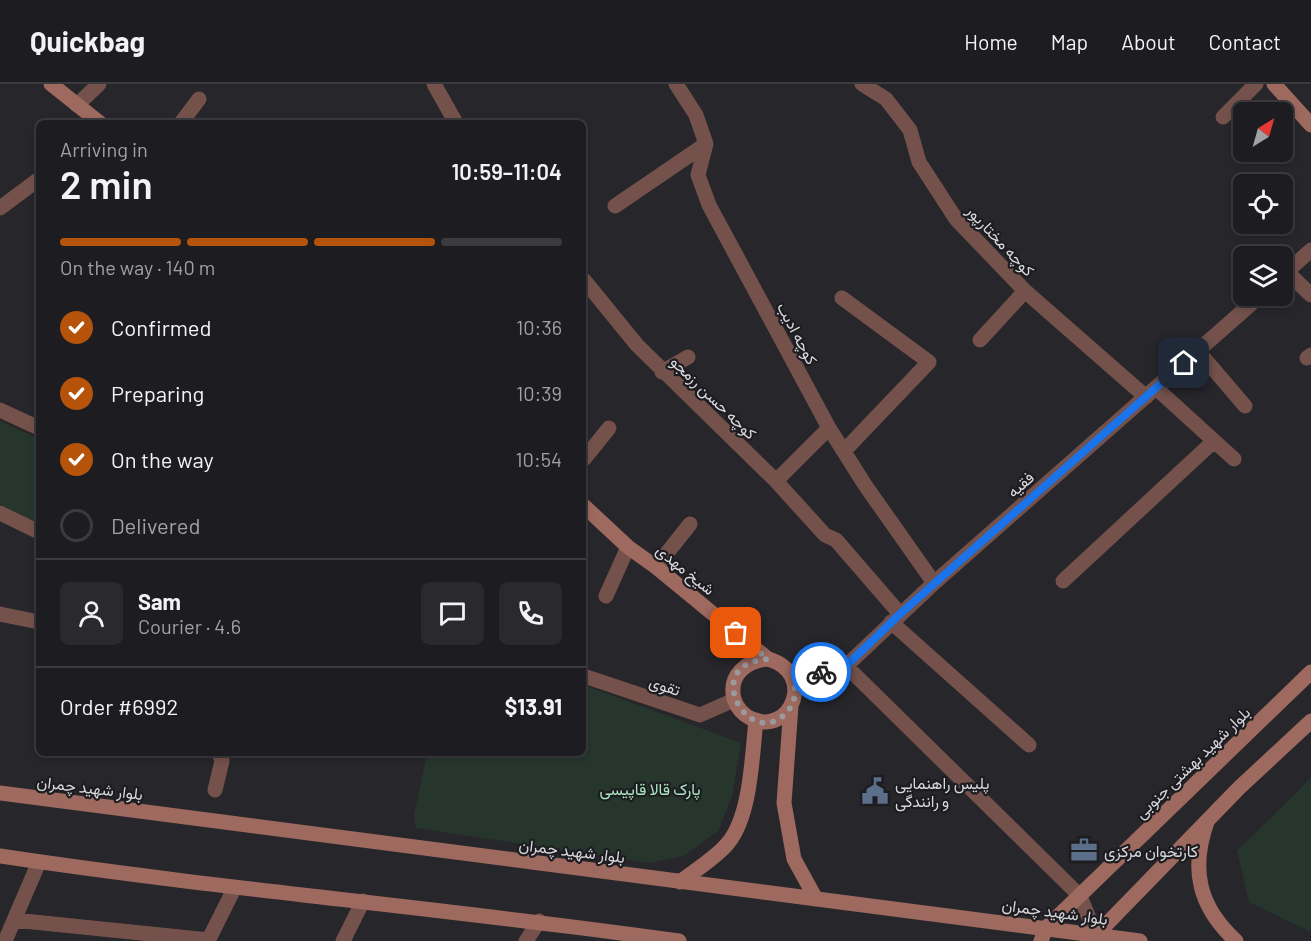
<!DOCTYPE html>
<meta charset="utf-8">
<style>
body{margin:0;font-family:Barlow,Vazirmatn,sans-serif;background:#2a292d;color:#f1f3f6;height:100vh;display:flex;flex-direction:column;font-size:22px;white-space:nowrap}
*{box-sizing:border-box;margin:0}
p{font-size:20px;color:#a0a1a5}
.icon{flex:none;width:33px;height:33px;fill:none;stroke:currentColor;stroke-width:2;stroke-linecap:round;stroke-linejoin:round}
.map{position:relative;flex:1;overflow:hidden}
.drawer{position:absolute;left:36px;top:36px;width:550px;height:636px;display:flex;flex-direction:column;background:#1d1c20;border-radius:9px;box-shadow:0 3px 9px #0003,0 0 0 2px #3b3a3e}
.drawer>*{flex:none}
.needle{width:39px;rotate:37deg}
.controls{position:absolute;left:1233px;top:18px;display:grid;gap:12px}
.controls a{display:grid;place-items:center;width:60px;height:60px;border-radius:9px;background:#1d1c20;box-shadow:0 3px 9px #0003,0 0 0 2px #3b3a3e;font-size:30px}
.pin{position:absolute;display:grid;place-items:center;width:51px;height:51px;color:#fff;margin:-26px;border-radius:12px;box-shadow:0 3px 9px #0006}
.courier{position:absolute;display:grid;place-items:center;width:60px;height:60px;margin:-30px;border:4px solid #1a73e8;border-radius:50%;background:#fff;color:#222;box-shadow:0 2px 8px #0007}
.headline em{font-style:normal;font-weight:600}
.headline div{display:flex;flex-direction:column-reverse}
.headline{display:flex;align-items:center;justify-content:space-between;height:102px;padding:0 24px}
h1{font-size:39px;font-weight:600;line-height:45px}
.bar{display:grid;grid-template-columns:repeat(4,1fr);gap:9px 6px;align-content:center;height:72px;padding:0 24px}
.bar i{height:8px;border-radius:4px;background:#3b3a3e}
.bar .on{background:#b45309}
.bar p{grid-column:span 4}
.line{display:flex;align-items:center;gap:15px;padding:0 24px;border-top:2px solid #3b3a3e}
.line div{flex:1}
.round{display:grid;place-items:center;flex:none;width:63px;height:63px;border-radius:9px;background:#2a292d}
ol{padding:0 24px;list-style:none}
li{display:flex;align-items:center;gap:18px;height:66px}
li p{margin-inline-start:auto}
li .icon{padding:6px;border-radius:50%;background:#b45309;color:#fff;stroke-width:4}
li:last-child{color:#a0a1a5}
li i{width:33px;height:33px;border:3px solid #3b3a3e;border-radius:50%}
header{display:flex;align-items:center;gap:36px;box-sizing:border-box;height:84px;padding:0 30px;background:#1d1c20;border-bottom:2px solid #3b3a3e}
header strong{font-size:28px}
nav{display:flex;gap:33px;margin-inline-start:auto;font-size:21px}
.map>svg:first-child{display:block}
.green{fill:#26362d}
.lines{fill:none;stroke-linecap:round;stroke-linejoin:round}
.street{stroke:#74524b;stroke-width:15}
.secondary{stroke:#9e695e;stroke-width:15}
.done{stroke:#9a999d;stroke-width:6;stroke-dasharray:0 10.8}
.route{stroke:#1a73e8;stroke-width:8}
.labels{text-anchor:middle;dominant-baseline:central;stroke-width:4.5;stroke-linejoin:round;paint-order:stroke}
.street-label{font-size:16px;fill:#d8d7db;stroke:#1d1d21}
.poi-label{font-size:16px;fill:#d8d7db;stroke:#1d1d21;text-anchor:start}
.park-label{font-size:16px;fill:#aae4c2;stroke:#1d1d21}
</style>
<header>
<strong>Quickbag</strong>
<nav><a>Home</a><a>Map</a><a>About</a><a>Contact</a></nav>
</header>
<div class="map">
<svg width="1311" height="857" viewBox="0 0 1311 857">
<rect width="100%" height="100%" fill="#27262b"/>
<path class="green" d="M0 337 39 355V440L0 420Z
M584 601 741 659 732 712 718 747 683 772 650 779 416 744 414 731 427 669H584Z
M1311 694V848L1249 818 1237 767Z"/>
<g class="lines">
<path class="street" d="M434 0 456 39
M676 0 696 31 706 60 698 91 709 121 829 344 865 401 934 499
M862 0 886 15 910 46 919 78 956 135 1025 207 1146 313
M77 21 99 0
M1223 33 1256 0
M181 39 199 15
M615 122 706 60
M0 124 39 95
M1287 188 1311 211
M1282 192 1311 166
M584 196 637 261 776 397 825 451 836 456 900 530
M842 214 929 278 844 367
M980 256 1025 207
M1198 267 1245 322
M1307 274 1311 271
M662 288 688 273
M1156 304 1234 375
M0 326 39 344
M584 375 609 344
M776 397 829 344
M0 429 39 448
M656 483 690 440
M1063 497 1214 357
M606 512 628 463
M0 530 39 538
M891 538 1029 661
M846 582 1080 812 1096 851
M584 592 700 631 734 616
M793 596 846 582 934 499 1260 212
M215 706 222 677 219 669
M14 836 209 856
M5 857 39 778
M208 857 234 805
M343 857 363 817
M526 857 539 837"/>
<path class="secondary" d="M51 0 100 39
M1274 0 1311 41
M584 422 628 463 656 483 768 575C817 589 791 652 752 635 743 631 737 624 734 615 728 591 747 576 768 575
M791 622 784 719 794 775 816 815
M0 709 1140 857
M1207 738C1190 786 1199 823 1236 857
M0 772C226 806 453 825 679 857
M680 798C694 787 717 773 728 759 751 731 752 672 756 636
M1095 856 1096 851 1239 704 1311 637
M1041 857 1046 844 1311 588"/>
</g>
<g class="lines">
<path class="done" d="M736 549 768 575C697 579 751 671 788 627 795 618 797 607 793 596L821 588"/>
<path class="route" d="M821 588 846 582 900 530 1184 279"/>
</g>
<defs>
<symbol id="civic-bare" viewBox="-9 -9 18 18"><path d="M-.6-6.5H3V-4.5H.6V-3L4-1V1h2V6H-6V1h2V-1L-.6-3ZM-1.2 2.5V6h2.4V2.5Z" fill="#5c6f8a" stroke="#1d1d21" stroke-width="2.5" paint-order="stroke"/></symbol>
<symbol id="office-bare" viewBox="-9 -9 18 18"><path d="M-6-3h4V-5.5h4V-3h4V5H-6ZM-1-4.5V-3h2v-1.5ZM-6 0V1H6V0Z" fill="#5c6f8a" stroke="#1d1d21" stroke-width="2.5" paint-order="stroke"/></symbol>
</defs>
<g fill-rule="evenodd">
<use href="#civic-bare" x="856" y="688" width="38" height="38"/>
<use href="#office-bare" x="1065" y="747" width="38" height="38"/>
</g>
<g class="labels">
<g class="street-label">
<text transform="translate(1001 156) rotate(47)">کوچه مختارپور</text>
<text transform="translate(798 249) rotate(62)">کوچه ادیب</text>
<text transform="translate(714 313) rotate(44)">کوچه حسن رزمجو</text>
<text transform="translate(1020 400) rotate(-41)">فقیه</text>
<text transform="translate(686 485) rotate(39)">شیخ مهدی</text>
<text transform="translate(665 601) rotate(18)">تقوی</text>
<text transform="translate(1192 678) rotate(-44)">بلوار شهید بهشتی جنوبی</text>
<text transform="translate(90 703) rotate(7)">بلوار شهید چمران</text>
<text transform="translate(572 766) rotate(7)">بلوار شهید چمران</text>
<text transform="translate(1055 827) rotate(8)">بلوار شهید چمران</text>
</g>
<g class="poi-label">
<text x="895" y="698">پلیس راهنمایی<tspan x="895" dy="18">و رانندگی</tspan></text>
<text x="1104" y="766">کارتخوان مرکزی</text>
</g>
<g class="park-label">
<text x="650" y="704">پارک قالا قاپیسی</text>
</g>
</g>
</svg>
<div class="controls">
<a><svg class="needle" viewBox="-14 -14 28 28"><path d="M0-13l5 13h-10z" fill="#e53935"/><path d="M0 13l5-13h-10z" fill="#a0a1a5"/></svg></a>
<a><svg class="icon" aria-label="locate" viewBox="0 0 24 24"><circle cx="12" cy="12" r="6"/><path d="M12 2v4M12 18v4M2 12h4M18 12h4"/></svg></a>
<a><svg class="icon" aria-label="layers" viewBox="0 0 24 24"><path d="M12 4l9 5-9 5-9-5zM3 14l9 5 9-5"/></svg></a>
</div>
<div class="pin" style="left:736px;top:549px;background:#ea580c"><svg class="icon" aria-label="bag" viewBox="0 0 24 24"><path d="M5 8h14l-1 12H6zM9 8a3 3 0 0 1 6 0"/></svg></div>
<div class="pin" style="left:1184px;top:279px;background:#1f2937"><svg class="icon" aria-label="home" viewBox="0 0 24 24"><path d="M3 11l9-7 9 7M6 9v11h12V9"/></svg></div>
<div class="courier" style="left:821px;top:588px"><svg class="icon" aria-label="bike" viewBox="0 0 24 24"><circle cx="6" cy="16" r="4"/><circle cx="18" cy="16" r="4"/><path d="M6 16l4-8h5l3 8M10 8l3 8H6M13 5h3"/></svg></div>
<section class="drawer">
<div class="headline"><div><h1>2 min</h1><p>Arriving in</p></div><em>10:59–11:04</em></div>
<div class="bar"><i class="on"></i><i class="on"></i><i class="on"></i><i></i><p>On the way · 140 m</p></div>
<ol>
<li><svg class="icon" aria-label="check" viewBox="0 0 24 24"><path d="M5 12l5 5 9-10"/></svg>Confirmed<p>10:36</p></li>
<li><svg class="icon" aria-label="check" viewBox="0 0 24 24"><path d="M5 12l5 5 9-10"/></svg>Preparing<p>10:39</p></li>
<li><svg class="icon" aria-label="check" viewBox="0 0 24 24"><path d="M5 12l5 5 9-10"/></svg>On the way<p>10:54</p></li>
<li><i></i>Delivered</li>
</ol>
<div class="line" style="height:108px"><a class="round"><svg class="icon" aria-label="person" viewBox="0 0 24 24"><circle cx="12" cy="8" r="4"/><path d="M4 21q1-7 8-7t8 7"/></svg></a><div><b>Sam</b><p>Courier · 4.6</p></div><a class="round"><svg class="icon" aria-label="chat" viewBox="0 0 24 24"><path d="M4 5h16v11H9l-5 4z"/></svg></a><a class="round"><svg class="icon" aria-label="phone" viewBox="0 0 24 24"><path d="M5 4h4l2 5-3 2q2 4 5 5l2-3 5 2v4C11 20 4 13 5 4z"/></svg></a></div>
<div class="line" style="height:78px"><div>Order #6992</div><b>$13.91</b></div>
</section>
</div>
